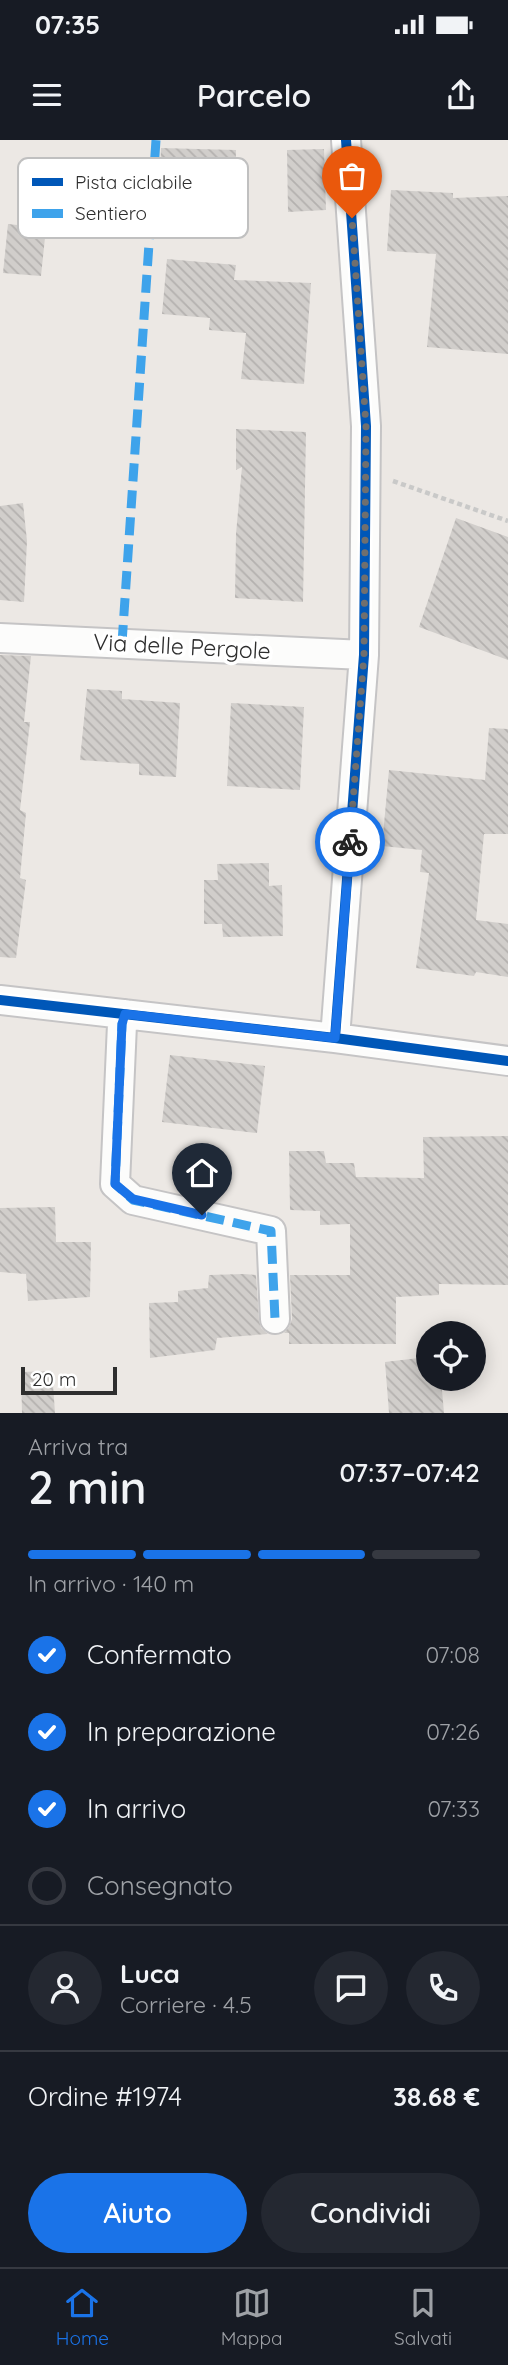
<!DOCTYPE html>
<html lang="it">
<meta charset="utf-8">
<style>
body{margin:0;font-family:Quicksand,sans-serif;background:#242831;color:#f1f3f6;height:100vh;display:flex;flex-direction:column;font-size:26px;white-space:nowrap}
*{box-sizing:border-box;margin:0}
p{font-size:23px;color:#9ea1a6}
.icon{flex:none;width:38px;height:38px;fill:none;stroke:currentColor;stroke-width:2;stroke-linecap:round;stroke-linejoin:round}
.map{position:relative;height:1273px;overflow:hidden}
.details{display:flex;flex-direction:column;background:#171b24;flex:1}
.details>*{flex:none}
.fabs{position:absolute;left:416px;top:1181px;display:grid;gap:14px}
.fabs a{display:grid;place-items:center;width:70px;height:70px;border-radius:50%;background:#171b24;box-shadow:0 4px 18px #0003;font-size:35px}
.scale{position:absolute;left:21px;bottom:18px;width:96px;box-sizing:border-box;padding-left:7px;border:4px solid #2e2e2e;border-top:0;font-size:19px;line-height:24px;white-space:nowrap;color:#2e2e2e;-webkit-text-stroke:5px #fff;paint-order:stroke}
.pin{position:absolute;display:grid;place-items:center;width:60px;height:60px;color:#fff;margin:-72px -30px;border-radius:50% 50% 50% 0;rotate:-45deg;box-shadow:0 0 7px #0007}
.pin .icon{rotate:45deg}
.courier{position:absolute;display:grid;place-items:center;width:70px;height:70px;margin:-35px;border:5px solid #1a73e8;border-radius:50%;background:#fff;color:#222;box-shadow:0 2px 9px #0007}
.overview em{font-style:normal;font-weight:600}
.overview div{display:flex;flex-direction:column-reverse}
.overview{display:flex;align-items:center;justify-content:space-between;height:119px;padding:0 28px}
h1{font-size:46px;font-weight:600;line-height:52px}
.bar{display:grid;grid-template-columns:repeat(4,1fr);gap:10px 7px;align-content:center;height:84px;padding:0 28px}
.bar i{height:9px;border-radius:5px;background:#363941}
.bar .current{background:#1a73e8}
.bar p{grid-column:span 4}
.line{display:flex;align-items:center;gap:18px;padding:0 28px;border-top:2px solid #363941}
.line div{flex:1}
.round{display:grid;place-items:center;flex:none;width:74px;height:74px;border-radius:37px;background:#242831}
ol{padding:0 28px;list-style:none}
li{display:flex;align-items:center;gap:21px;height:77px}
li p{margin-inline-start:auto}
li .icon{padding:7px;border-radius:50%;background:#1a73e8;color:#fff;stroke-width:4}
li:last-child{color:#9ea1a6}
li i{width:38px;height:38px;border:4px solid #363941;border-radius:50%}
.primary-button{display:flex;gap:14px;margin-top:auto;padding:14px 28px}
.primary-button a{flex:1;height:80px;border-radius:42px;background:#1a73e8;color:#fff;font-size:28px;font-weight:600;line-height:80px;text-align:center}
.primary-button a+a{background:#242831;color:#f1f3f6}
.status{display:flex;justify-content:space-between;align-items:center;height:49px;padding:0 35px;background:#171b24;direction:ltr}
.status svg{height:19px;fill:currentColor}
header{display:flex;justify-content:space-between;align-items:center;height:91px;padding:0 28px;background:#171b24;font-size:32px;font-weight:600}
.tabs{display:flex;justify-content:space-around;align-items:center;height:98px;border-top:2px solid #363941;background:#171b24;font-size:19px;color:#9ea1a6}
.tabs a{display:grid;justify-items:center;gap:4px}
.tabs .current{color:#1a73e8}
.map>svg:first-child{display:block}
.building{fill:url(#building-back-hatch)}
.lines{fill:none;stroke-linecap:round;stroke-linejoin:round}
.street-casing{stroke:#c5c4c5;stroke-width:32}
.path{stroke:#c9c9c8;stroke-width:4.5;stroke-dasharray:5 3.5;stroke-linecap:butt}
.street{stroke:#fcfcfb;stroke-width:28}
.quiet{stroke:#3ea3eb;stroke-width:9;stroke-dasharray:18 9;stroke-linecap:butt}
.cycleway-casing{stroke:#fff;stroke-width:15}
.cycleway{stroke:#0057b8;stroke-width:10}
.done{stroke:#706f6e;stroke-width:7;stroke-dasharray:0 12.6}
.route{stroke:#1a73e8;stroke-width:9}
.labels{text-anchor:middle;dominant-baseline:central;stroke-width:7;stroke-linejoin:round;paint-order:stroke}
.street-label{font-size:23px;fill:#2e2e2e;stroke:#fff}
.key{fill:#fff;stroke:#c0c0c0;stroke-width:2}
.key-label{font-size:19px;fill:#2e2e2e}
</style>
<div class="status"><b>07:35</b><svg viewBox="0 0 49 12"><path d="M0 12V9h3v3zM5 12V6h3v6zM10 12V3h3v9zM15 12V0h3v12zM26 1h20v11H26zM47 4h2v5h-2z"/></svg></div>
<header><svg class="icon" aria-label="menu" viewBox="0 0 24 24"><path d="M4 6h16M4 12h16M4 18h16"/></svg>Parcelo<svg class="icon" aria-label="share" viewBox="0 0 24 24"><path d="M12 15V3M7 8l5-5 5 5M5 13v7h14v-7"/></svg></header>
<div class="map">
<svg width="508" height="1273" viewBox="0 0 508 1273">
<defs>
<pattern id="building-back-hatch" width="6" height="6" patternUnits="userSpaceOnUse" patternTransform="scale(1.75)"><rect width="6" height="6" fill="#d1cecb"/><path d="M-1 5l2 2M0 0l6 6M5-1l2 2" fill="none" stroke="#b4b1af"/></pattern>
</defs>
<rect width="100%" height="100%" fill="#ece8e4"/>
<path class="building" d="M161 8 236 10 235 46 160 43Z
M324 9 326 70 288 72 287 10Z
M391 50 453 53V58L508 56V214L427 207 436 114 387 111Z
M8 84 46 88 41 136 3 133Z
M167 119 236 125 234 140 311 143 304 244 241 239 246 193 209 190 210 178 162 174Z
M236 289 306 292 303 462 235 458 236 394 242 327 236 330Z
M23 363 27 401 24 462 0 460V366Z
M456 378 508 397V520L419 487Z
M0 515 31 516 24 582H30L20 670 26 673 20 738 26 740 16 818 0 817Z
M87 549 122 551V559L180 563 176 637 139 635V624L80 620Z
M231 563 304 567 300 650 227 646Z
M489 588 508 589V694H484L476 780 508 784V837L476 832 474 836 416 828 429 733 420 732 422 710 382 706 389 630 485 640Z
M269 723V746L282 745 283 796 223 797 222 784H204V740H218L217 724Z
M170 915 265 926 257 993 162 982Z
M508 996V1145L439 1144V1155L396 1157V1204H289V1193H284L289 1187 292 1179 290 1135H350V1084L320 1085V1071L290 1070 289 1011H324L326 1023H354L356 1037 424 1038 423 997Z
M55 1067 56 1102H91L90 1157 28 1161 26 1134 0 1132V1068Z
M244 1134 256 1135 259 1180 261 1188 268 1194 217 1198 215 1210 150 1218 149 1163 178 1162V1151L208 1148 209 1135Z
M419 1218 420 1225H429V1239H441L444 1273H389L385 1222Z
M52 1231 55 1273H22L21 1232Z"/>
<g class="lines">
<defs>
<path id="street" d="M0 498 364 515
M0 860 335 898 508 921
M125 874 122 884 115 1044 133 1060 271 1091 275 1179
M335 898 364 515 366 286 346 0"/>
</defs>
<use href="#street" class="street-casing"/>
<path class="path" d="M393 341 508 381"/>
<use href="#street" class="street"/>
<path class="quiet" d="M122 503 156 0
M125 874 122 884 115 1044 133 1060 271 1091 275 1179"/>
<defs>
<path id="cycleway" d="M0 860 335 898 508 921
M335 898 364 515 366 286 346 0"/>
</defs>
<use href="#cycleway" class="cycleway-casing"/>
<use href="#cycleway" class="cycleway"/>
</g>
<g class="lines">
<path class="done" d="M350 702 364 515 366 286 352 78"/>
<path class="route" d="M202 1075 133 1059 115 1044 122 884 125 874 335 898 350 702"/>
</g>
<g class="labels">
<g class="street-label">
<text transform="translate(182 506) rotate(3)">Via delle Pergole</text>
</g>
</g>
<rect x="18" y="18" width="230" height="80" rx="10" class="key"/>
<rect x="32" y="38" width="31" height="8" fill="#0057b8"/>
<rect x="32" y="69" width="31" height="9" fill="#3ea3eb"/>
<g class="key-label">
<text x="75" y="49">Pista ciclabile</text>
<text x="75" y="80">Sentiero</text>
</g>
</svg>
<div class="fabs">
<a><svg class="icon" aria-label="locate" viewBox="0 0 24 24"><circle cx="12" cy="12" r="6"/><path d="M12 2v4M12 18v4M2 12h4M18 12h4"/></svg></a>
</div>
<div class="scale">20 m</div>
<div class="pin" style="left:352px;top:78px;background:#ea580c"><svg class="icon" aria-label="bag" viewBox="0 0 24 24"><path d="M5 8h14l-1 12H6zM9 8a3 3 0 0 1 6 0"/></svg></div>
<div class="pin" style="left:202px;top:1075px;background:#1f2937"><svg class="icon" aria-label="home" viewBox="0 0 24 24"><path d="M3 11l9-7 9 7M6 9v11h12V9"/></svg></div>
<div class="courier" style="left:350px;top:702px"><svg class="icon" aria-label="bike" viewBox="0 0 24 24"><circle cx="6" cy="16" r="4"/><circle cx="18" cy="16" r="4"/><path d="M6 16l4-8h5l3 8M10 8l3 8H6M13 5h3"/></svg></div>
</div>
<section class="details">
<div class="overview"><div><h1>2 min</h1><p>Arriva tra</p></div><em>07:37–07:42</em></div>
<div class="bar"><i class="current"></i><i class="current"></i><i class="current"></i><i></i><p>In arrivo · 140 m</p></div>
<ol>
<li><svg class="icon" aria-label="check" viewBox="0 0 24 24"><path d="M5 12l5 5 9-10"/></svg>Confermato<p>07:08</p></li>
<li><svg class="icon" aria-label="check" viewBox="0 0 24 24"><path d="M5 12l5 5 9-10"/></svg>In preparazione<p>07:26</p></li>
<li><svg class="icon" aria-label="check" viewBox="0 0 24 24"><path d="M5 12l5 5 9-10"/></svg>In arrivo<p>07:33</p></li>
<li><i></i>Consegnato</li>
</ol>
<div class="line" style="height:126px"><a class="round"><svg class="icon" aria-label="person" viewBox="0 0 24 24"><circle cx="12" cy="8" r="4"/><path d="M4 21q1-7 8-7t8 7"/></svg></a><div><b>Luca</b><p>Corriere · 4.5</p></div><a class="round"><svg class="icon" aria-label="chat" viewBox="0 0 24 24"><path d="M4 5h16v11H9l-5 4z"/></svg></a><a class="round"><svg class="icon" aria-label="phone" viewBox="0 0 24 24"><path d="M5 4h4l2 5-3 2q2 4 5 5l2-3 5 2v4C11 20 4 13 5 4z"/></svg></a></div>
<div class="line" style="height:91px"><div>Ordine #1974</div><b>38.68 €</b></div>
<div class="primary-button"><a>Aiuto</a><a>Condividi</a></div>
</section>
<nav class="tabs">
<a class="current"><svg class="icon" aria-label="home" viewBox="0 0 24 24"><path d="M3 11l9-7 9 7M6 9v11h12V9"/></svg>Home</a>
<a><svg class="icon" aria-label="map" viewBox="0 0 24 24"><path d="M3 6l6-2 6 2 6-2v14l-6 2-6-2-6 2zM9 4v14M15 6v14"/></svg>Mappa</a>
<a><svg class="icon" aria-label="saved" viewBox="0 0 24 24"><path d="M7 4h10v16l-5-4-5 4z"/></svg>Salvati</a>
</nav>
